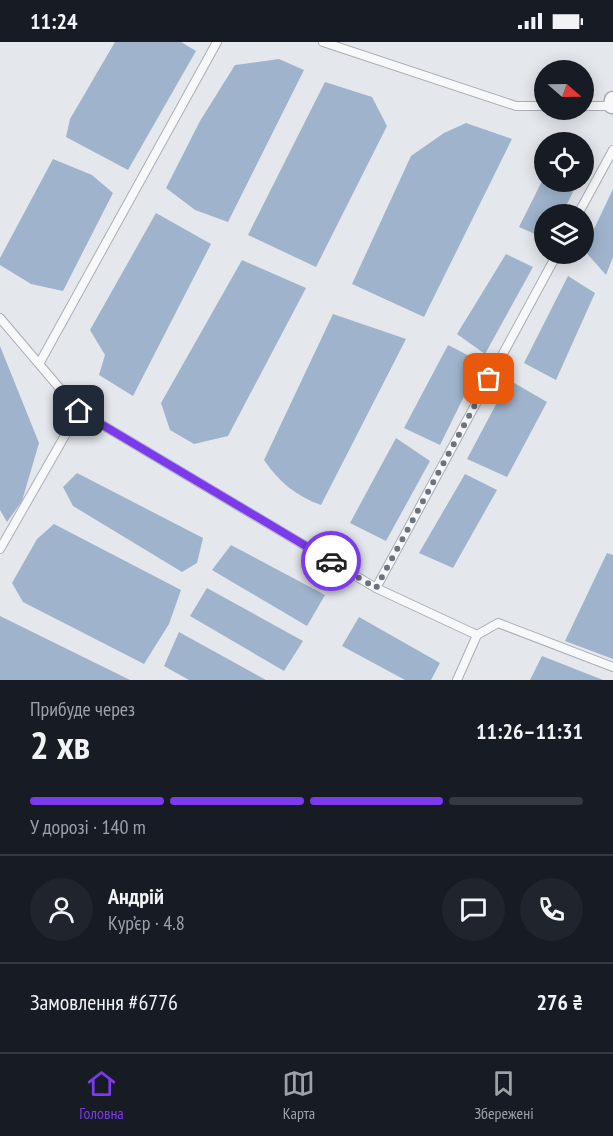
<!DOCTYPE html>
<html lang="uk">
<meta charset="utf-8">
<style>
body{margin:0;font-family:"PT Sans Narrow",sans-serif;background:#20242c;color:#f1f3f6;height:100vh;display:flex;flex-direction:column;font-size:22px;white-space:nowrap}
*{box-sizing:border-box;margin:0}
p{font-size:20px;color:#9ea1a6}
.icon{flex:none;width:33px;height:33px;fill:none;stroke:currentColor;stroke-width:2;stroke-linecap:round;stroke-linejoin:round}
.map{position:relative;height:638px;overflow:hidden}
.panel{display:flex;flex-direction:column;background:#171b24;flex:1}
.panel>*{flex:none}
.needle{width:39px;rotate:110deg}
.controls{position:absolute;left:534px;top:18px;display:grid;gap:12px}
.controls a{display:grid;place-items:center;width:60px;height:60px;border-radius:50%;background:#171b24;box-shadow:0 3px 15px #0003;font-size:30px}
.pin{position:absolute;display:grid;place-items:center;width:51px;height:51px;color:#fff;margin:-26px;border-radius:12px;box-shadow:0 3px 9px #0006}
.courier{position:absolute;display:grid;place-items:center;width:60px;height:60px;margin:-30px;border:4px solid #7c3aed;border-radius:50%;background:#fff;color:#222;box-shadow:0 2px 8px #0007}
.headline em{font-style:normal;font-weight:600}
.headline div{display:flex;flex-direction:column-reverse}
.headline{display:flex;align-items:center;justify-content:space-between;height:102px;padding:0 30px}
h1{font-size:39px;font-weight:600;line-height:45px}
.bar{display:grid;grid-template-columns:repeat(4,1fr);gap:9px 6px;align-content:center;height:72px;padding:0 30px}
.bar i{height:8px;border-radius:4px;background:#363941}
.bar .current{background:#7c3aed}
.bar p{grid-column:span 4}
.line{display:flex;align-items:center;gap:15px;padding:0 30px;border-top:2px solid #363941}
.line div{flex:1}
.round{display:grid;place-items:center;flex:none;width:63px;height:63px;border-radius:32px;background:#20242c}
.status{display:flex;justify-content:space-between;align-items:center;height:42px;padding:0 30px;background:#171b24;direction:ltr}
.status svg{height:16px;fill:currentColor}
.tab-bar{display:flex;justify-content:space-around;align-items:center;height:84px;border-top:2px solid #363941;background:#171b24;font-size:16px;color:#9ea1a6}
.tab-bar a{display:grid;justify-items:center;gap:3px}
.tab-bar .current{color:#7c3aed}
.map>svg:first-child{display:block}
.water{fill:#9fb4cc}
.lines{fill:none;stroke-linecap:round;stroke-linejoin:round}
.lane-casing{stroke:#a9aeb7;stroke-width:10}
.street-casing{stroke:#a9aeb7;stroke-width:19}
.lane{stroke:#f7f8fa;stroke-width:8}
.street{stroke:#f7f8fa;stroke-width:16}
.done{stroke:#6c737f;stroke-width:6;stroke-dasharray:0 10.8}
.route{stroke:#7c3aed;stroke-width:8}
</style>
<div class="status"><b>11:24</b><svg viewBox="0 0 49 12"><path d="M0 12V9h3v3zM5 12V6h3v6zM10 12V3h3v9zM15 12V0h3v12zM26 1h20v11H26zM47 4h2v5h-2z"/></svg></div>
<div class="map">
<svg width="613" height="638" viewBox="0 0 613 638">
<rect width="100%" height="100%" fill="#e4e7ec"/>
<path class="water" d="M115 0H181L196 9 128 128 66 95 70 77Z
M279 17 304 28 228 180 195 168 166 146 200 79 235 23Z
M325 40 372 55 387 84 316 225 248 193Z
M466 81 512 97 424 275 352 242 411 114 444 91Z
M53 117 92 133 113 151 63 249 31 242 0 223V216Z
M544 135V140H578L562 172H544V196L519 185Z
M613 147V215L606 233 584 208Z
M156 171 211 202 133 354 99 333 105 313 90 288Z
M506 212 533 225 485 312 457 292Z
M242 218 306 246 228 394 194 402 170 388 161 361Z
M568 234 595 251 556 338 524 321Z
M333 272 406 297 321 463C296 454 279 440 264 418Z
M448 303 481 320 440 403 404 386Z
M0 304 39 401 22 459 7 480 0 468Z
M509 338 547 360 507 435 467 417Z
M396 396 430 419 386 499 350 481Z
M77 431 203 496 197 521 182 530 73 464 63 445Z
M465 432 497 448 453 526 419 511Z
M54 482 181 548 169 582 144 622 23 560 12 541 37 497Z
M231 503 325 553 307 584 212 528Z
M607 511 613 513V617L565 599Z
M207 546 303 599 284 629 190 574Z
M0 574 130 638H0Z
M359 575 440 621 431 638H405L342 604Z
M179 590 266 638H189L164 624Z
M542 614 603 638H530Z"/>
<g class="lines">
<defs>
<path id="lane" d="M323 0 516 64H544
M584 64H612
M578 172 613 108
M0 276 79 369 376 546 477 593
M39 322 217 0
M0 507 79 369
M376 546 557 212
M457 638 477 593 498 581 613 625"/>
<path id="street" d="M612 63 613 58"/>
</defs>
<use href="#lane" class="lane-casing"/>
<use href="#street" class="street-casing"/>
<use href="#lane" class="lane"/>
<use href="#street" class="street"/>
</g>
<g class="lines">
<path class="done" d="M331 519 376 546 489 337"/>
<path class="route" d="M79 369 331 519"/>
</g>
</svg>
<div class="controls">
<a><svg class="needle" viewBox="-14 -14 28 28"><path d="M0-13l5 13h-10z" fill="#e53935"/><path d="M0 13l5-13h-10z" fill="#9ea1a6"/></svg></a>
<a><svg class="icon" aria-label="locate" viewBox="0 0 24 24"><circle cx="12" cy="12" r="6"/><path d="M12 2v4M12 18v4M2 12h4M18 12h4"/></svg></a>
<a><svg class="icon" aria-label="layers" viewBox="0 0 24 24"><path d="M12 4l9 5-9 5-9-5zM3 14l9 5 9-5"/></svg></a>
</div>
<div class="pin" style="left:489px;top:337px;background:#ea580c"><svg class="icon" aria-label="bag" viewBox="0 0 24 24"><path d="M5 8h14l-1 12H6zM9 8a3 3 0 0 1 6 0"/></svg></div>
<div class="pin" style="left:79px;top:369px;background:#1f2937"><svg class="icon" aria-label="home" viewBox="0 0 24 24"><path d="M3 11l9-7 9 7M6 9v11h12V9"/></svg></div>
<div class="courier" style="left:331px;top:519px"><svg class="icon" aria-label="car" viewBox="0 0 24 24"><path d="M5 17H2v-5l4-1 3-4h7l3 4 3 1v5h-3M9 17h6M6 11h13"/><circle cx="7" cy="17" r="2"/><circle cx="17" cy="17" r="2"/></svg></div>
</div>
<section class="panel">
<div class="headline"><div><h1>2 хв</h1><p>Прибуде через</p></div><em>11:26–11:31</em></div>
<div class="bar"><i class="current"></i><i class="current"></i><i class="current"></i><i></i><p>У дорозі · 140 m</p></div>
<div class="line" style="height:108px"><a class="round"><svg class="icon" aria-label="person" viewBox="0 0 24 24"><circle cx="12" cy="8" r="4"/><path d="M4 21q1-7 8-7t8 7"/></svg></a><div><b>Андрій</b><p>Кур’єр · 4.8</p></div><a class="round"><svg class="icon" aria-label="chat" viewBox="0 0 24 24"><path d="M4 5h16v11H9l-5 4z"/></svg></a><a class="round"><svg class="icon" aria-label="phone" viewBox="0 0 24 24"><path d="M5 4h4l2 5-3 2q2 4 5 5l2-3 5 2v4C11 20 4 13 5 4z"/></svg></a></div>
<div class="line" style="height:78px"><div>Замовлення #6776</div><b>276 ₴</b></div>
</section>
<nav class="tab-bar">
<a class="current"><svg class="icon" aria-label="home" viewBox="0 0 24 24"><path d="M3 11l9-7 9 7M6 9v11h12V9"/></svg>Головна</a>
<a><svg class="icon" aria-label="map" viewBox="0 0 24 24"><path d="M3 6l6-2 6 2 6-2v14l-6 2-6-2-6 2zM9 4v14M15 6v14"/></svg>Карта</a>
<a><svg class="icon" aria-label="saved" viewBox="0 0 24 24"><path d="M7 4h10v16l-5-4-5 4z"/></svg>Збережені</a>
</nav>
